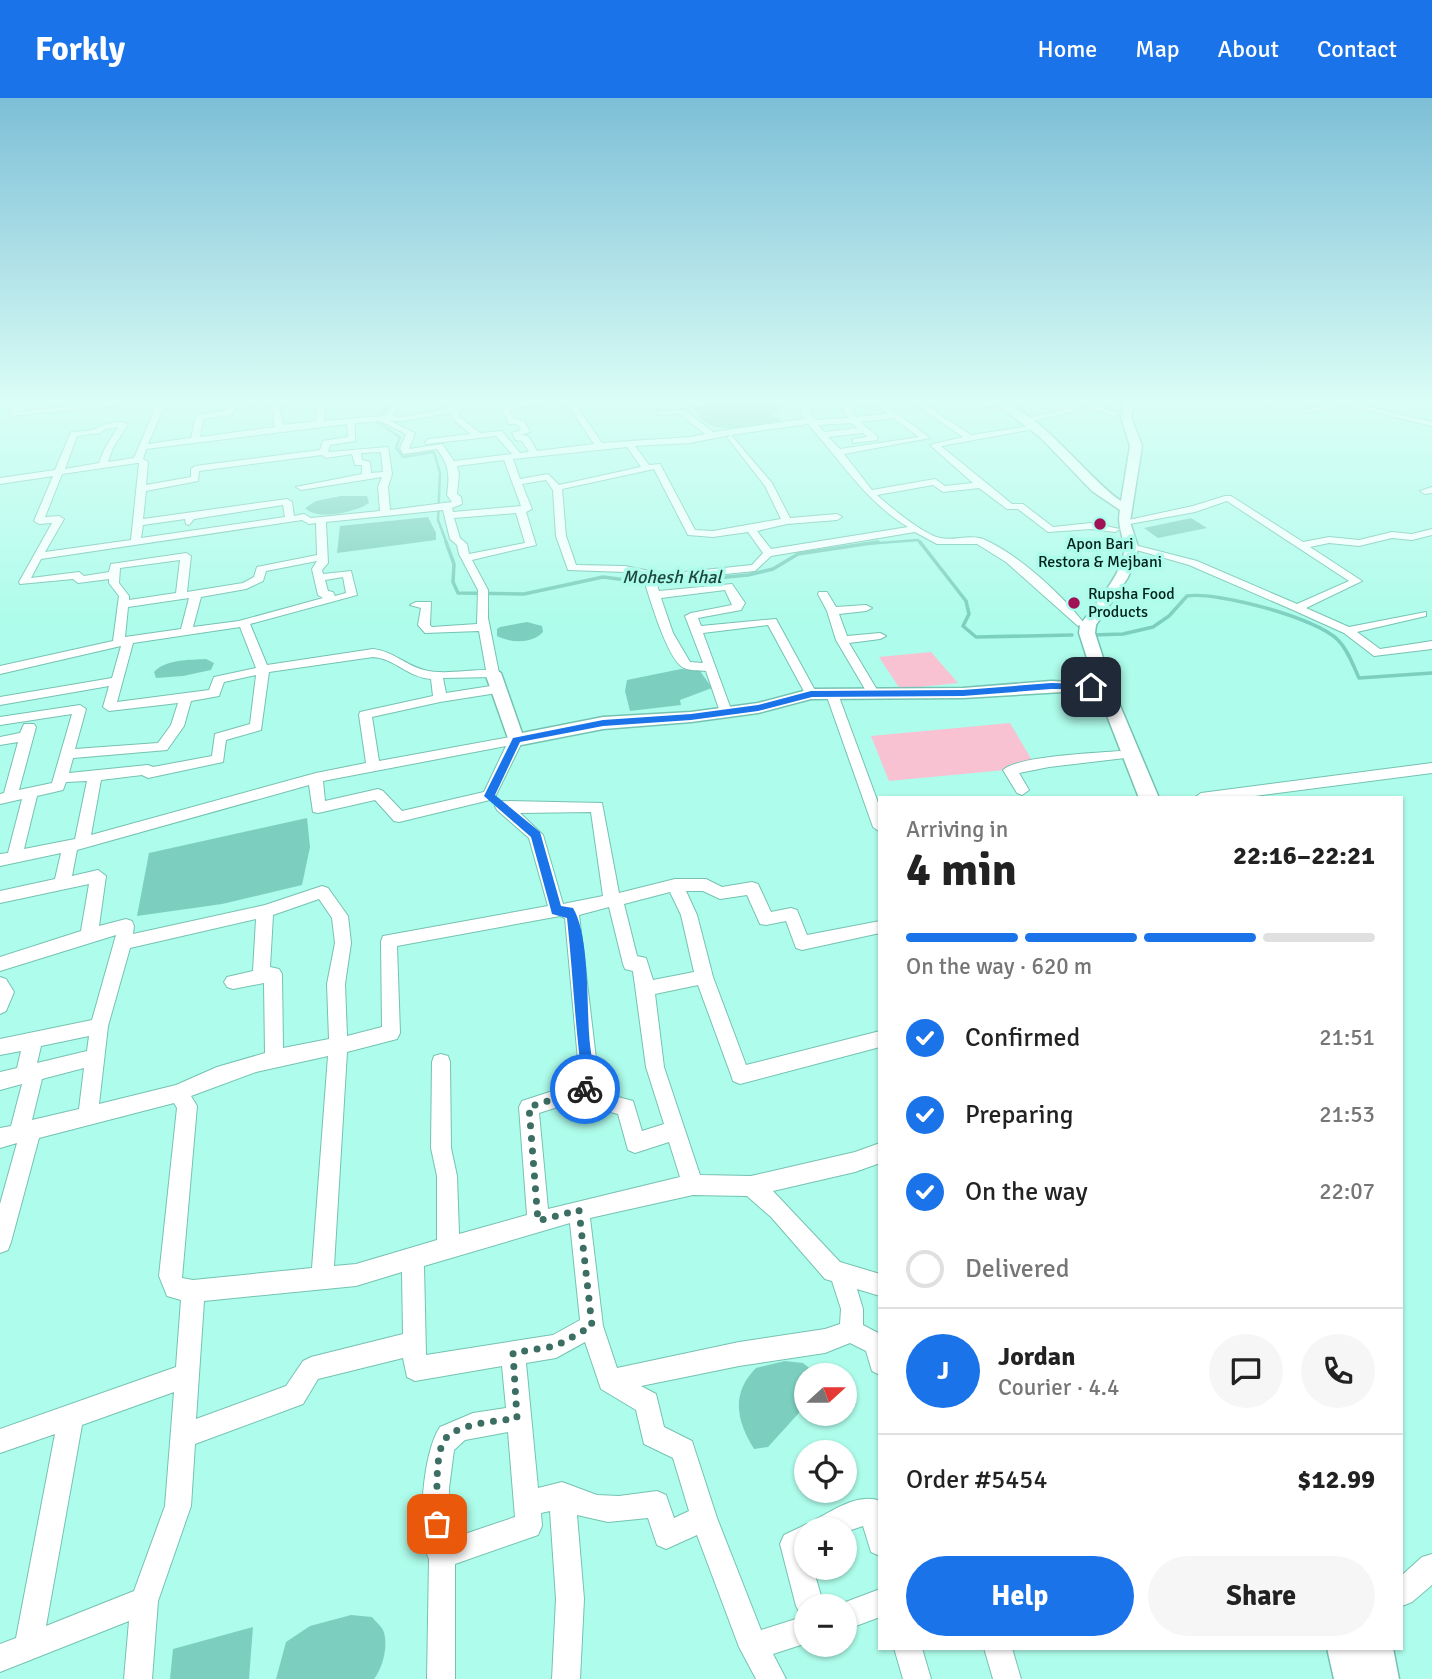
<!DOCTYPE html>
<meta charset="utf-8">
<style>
body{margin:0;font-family:Signika,sans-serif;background:#f6f6f6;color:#222;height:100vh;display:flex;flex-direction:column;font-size:26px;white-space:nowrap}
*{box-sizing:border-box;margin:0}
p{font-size:23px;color:#767676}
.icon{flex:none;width:38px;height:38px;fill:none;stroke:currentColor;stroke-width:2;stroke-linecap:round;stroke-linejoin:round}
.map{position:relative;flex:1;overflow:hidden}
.panel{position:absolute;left:878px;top:698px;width:525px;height:854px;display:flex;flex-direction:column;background:#fff;border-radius:0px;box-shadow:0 2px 5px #0004}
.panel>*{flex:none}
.needle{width:46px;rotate:69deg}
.tools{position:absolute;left:794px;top:1265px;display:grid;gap:14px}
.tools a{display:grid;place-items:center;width:63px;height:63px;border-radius:50%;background:#fff;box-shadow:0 2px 5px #0004;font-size:35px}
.pin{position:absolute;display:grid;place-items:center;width:60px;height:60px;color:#fff;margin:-30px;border-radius:14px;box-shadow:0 4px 10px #0006}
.courier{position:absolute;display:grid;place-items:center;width:70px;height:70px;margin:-35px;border:5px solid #1a73e8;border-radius:50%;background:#fff;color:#222;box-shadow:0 2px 9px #0007}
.head em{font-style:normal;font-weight:700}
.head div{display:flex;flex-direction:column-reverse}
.head{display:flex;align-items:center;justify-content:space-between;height:119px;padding:0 28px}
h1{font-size:46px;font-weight:700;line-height:52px}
.bar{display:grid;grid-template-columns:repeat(4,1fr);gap:10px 7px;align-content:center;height:84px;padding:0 28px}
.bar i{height:9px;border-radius:5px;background:#e0e0e0}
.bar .current{background:#1a73e8}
.bar p{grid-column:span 4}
.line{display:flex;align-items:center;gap:18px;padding:0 28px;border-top:2px solid #e0e0e0}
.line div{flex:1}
.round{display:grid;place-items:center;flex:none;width:74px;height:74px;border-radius:37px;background:#f6f6f6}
ol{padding:0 28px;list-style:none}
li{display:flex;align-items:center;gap:21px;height:77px}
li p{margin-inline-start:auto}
li .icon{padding:7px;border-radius:50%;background:#1a73e8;color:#fff;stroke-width:4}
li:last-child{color:#767676}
li i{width:38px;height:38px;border:4px solid #e0e0e0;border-radius:50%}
.cta{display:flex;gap:14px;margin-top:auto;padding:14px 28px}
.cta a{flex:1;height:80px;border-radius:42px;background:#1a73e8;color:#fff;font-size:28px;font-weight:700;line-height:80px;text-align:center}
.cta a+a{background:#f6f6f6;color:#222}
header{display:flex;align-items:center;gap:42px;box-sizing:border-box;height:98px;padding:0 35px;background:#1a73e8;color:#fff}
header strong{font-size:33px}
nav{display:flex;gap:38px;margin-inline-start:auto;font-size:24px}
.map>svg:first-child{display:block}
.green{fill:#f8c2d2}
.water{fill:#7ccfbe}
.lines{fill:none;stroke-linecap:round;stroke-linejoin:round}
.stream-far1{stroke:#7ccfbe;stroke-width:2.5}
.stream{stroke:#7ccfbe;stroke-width:3.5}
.street-casing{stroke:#75c2b2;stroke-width:2}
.secondary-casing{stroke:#75c2b2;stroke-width:3}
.street{fill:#fff;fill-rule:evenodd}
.secondary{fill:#fff;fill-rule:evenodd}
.route{fill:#1a73e8}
.done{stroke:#3d6e64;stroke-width:7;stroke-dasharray:0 12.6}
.poi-dot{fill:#a11157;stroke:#aefceb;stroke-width:2.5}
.labels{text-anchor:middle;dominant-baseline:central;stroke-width:7;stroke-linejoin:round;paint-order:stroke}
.far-poi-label{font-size:16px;fill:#00211c;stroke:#aefceb}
.far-water-label{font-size:18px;font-style:italic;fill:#1e453e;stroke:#aefceb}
</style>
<header>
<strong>Forkly</strong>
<nav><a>Home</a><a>Map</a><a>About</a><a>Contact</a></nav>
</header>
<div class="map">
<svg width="1432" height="1581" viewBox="0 0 1432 1581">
<rect width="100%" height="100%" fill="#aefceb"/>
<path class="green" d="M931 554 958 585 900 591 879 559Z
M1010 625 1036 669 889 683 871 638Z"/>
<path class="water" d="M732 304H772L781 311H776L779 314 772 316 781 323C751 327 708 344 694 309Z
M341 398H367L369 405C357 414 316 423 305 410L316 403Z
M428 419 436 435V442L337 455 340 428Z
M1191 420 1207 430 1158 440 1144 430Z
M527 524 542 528 543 534C532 546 511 545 497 538V531L500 529Z
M206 561 214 565 211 572 183 578 156 580 154 574C166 561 189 562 206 561Z
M681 571 700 573 712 590 680 602 681 607 630 613 625 593 627 582Z
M307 720 310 749 302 787 222 806 137 818 149 755Z
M785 1263 803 1265 813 1273 814 1277 807 1278V1306L768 1349 754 1351C736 1322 731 1295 756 1270Z
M351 1517 372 1519C375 1523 381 1528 383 1532 389 1546 383 1570 374 1581H276L286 1544 310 1528Z
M253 1529 249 1581H170L173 1551Z"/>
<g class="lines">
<path class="stream-far1" d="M383 304 387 308 377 324 400 339 396 350 403 359 434 354 440 375 438 422 447 446
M866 446 918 442 921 446"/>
<path class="stream" d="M446 444 454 466 453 484 458 495 524 496 603 479 634 483H685L748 477 773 471 798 456 878 444
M920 444 966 503 969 516 963 528 976 539 1072 537
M1093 537 1123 536 1153 529 1169 518 1187 498C1216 493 1317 520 1338 542 1348 552 1353 567 1359 580L1432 575"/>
<defs>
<path id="street" d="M26 304H34L23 313 127 304H152L11 318V314Z
M158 304H166L148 346 191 340 196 317 226 313 230 304H238L232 317 203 321 200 339 275 329 271 304H279L283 327 316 323 318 304 325 305 324 323 384 318 390 310 387 304H395L398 310 392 318 402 319 455 309 453 304H461L463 311 458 314 462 321 480 335 502 333 520 355 529 354 522 343 516 342 512 335 521 332 517 326H509L500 307 545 304 541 306 508 311 514 321 524 323 530 334 521 337 528 338 537 353 594 346 566 304H574L602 345 690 339 705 336 680 316 656 317 659 313 685 312 713 334 804 321 801 309 805 307 887 304 890 310 930 340 844 356 872 392 935 381 945 388 973 385 930 347 963 339 913 305 931 304 925 307 971 337 1037 327 1034 331 941 348 1012 406H1023L1053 429 1091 425 1120 431 1115 434 1091 431 1048 434 1018 411H1007L979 390 943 394 933 387 877 397C890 409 923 436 940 440 954 443 970 436 983 441 1018 456 1060 495 1084 525L1078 528 1006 464 977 446H937L915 434 771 458 755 473 665 482 655 481 659 493 732 486 745 505 741 512 698 520 701 528 776 521 817 596 811 600 807 599 768 527 703 535 732 614 726 618 720 614 706 573C699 572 690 573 684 570 667 562 649 497 643 479L625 474 568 472 556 438 553 392 546 382 522 386 532 411 526 414 536 447 472 462 488 492V520L499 575 493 579 443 580 446 595 497 587 503 591 497 595 440 604 372 619 379 663 516 638 521 639 523 642 494 701 399 724 394 723 375 702 318 715 313 714 309 687 77 752 72 778 98 772 106 778 99 828 126 821 132 823 134 828 133 836 265 807 322 788 328 790 348 818 351 845 345 886 347 938 382 929 381 843 383 838 548 808 529 740 497 712 495 708 502 703 602 705 619 795 675 781H706L722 789 752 784 758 786 771 814 791 810 797 812 807 837 880 823V835L802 852 796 850 786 823 766 827 760 826 747 797 720 801 703 793H686L697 817 713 879 746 967 880 933V949L740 986 733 983 731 977 698 887 655 896 664 969 700 1077 751 1078 855 1054 880 1045V1065L855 1074 773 1093 840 1164 880 1176V1198L857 1191 863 1211V1227L880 1236V1277L872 1273 866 1253 850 1245 825 1255 739 1268 641 1288 656 1296 664 1329 692 1343 717 1420 761 1532 802 1519 796 1508 780 1446 784 1437 807 1426 811 1427 813 1423C832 1413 859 1394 880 1403V1458L871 1454 863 1428 845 1434V1432H807V1470H813L824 1508H807V1545L773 1556 786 1581H756L739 1549 697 1437 666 1451 657 1447 648 1420 608 1424 577 1417 584 1501 580 1581H552L556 1501 550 1413 541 1415 542 1428 538 1437 455 1466V1581H427L429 1461C416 1435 423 1353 440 1329L473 1315 506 1310 502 1268 415 1283 407 1279 403 1260 318 1281 303 1306 195 1346 191 1408 158 1503 152 1581H124L129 1523 0 1574V1546L16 1540 55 1336 0 1355V1331L176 1269 181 1202 167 1198 159 1178 177 1010 174 1005 39 1040 11 1144 8 1152 0 1155V1106L17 1045 0 1050V1030L11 1028 22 986 0 992V974L17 970 21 953 0 957V941L92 922 116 837 0 873V859L81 833 89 786 0 805V793L55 781 61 755 0 768V756L8 755 22 701 0 706V696L4 695 18 644 0 647V639L20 635 24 626H34L36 629 19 692 52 685 72 616 0 627V619L80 607 86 611 75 651 158 645 171 627 178 605 109 613 103 609 109 588 0 607V599L112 580 121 548 0 576V568L113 543 119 498 109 485V481L78 485 73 481 20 486 19 484 52 425 39 426 34 423 53 378 0 386V380L55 372 71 334C78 333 89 334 95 331 104 327 117 321 128 326L113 350 108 364 134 360ZM879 307 887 316 855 319 849 308ZM842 309 848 320 814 322 809 311ZM451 315 456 324 471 336 429 341 425 344 426 346 496 338 512 356 454 363 442 346 409 351 415 335 390 323H403ZM893 320 919 339 840 351 828 339 863 335 867 339 853 341V345L877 342V338L860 324ZM380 323 406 336 400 350 403 356 437 351C449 368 450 376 447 397L452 404 390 412 388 389 392 376 388 349 328 354 330 347 355 343V325ZM851 325 858 330 824 334 818 327ZM347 326 348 339 323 343 320 352 195 368 191 371V379L146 387 148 364 143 361 146 351ZM808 326C840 362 866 404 908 429L771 451 757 433 787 426 837 422 842 419 837 416 790 420 772 385 731 337ZM118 329 105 350 99 365 65 371 77 338 100 335 105 331ZM730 337 727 339 765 388 781 421 713 433 695 432 660 366 649 367 635 348 690 345ZM627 349 641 369 559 387 548 376 520 381 513 361ZM381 354 383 374 371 375 370 364 362 362 361 355ZM352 356 355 367H362V376L296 389 301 392 382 379 378 389 380 413 311 420 304 416 294 418 292 404 287 401 143 421 146 393 198 383 199 373 322 357 326 360ZM504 362 521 408 453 414 452 410 462 406 461 399 457 396 459 376 457 368ZM137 365H139L131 442 45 454 64 421 59 418 45 419 62 376ZM654 371 688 437 713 439 748 434 763 455 752 467 665 476 625 468 576 467 566 438 562 391ZM283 407 285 419 141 440 143 427 185 421 186 426 189 427 194 421ZM443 412 450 441 457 447 459 456 478 492 477 526 432 529 430 527 431 504H416L410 507 421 510 418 527 425 535 479 533 486 572C467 572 442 577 424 572 405 567 393 553 373 551L267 567 250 526 357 497 351 473 323 476 322 472 328 465 326 424ZM516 415 525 445 469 456 467 446 460 440 454 420ZM302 422 309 426 316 425 317 457 257 469 254 479 243 485 187 494 191 458 186 455 111 466 109 474 84 478 79 474 31 480 41 461ZM180 462 176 495 129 502V498L119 485 120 470ZM317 463 312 471 318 497 323 500 239 523 193 529 201 499 246 491 263 483 266 473ZM343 479 346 495 335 498 333 494 328 493 325 482ZM725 492 732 507 691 515 685 518 703 565 690 564 673 535 661 500ZM189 500 181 531 125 539 128 509ZM240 529 256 570 214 579 209 592 117 604 133 545ZM373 559C394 560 409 580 431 581L433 598 360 614 359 617 366 665 316 675 91 737 101 682 142 677 148 680 223 664 226 642 261 632 269 574ZM256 577 250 626 215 636 212 658 153 669 148 667 69 675 73 660 167 652 184 628 191 603 219 598 224 584ZM506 648 484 694 402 713 383 693 378 691 325 703 323 683ZM87 683 75 741 24 751 37 698 63 692 66 684ZM591 714 603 798 563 806 543 737 520 715ZM670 794 681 817 694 874 653 882 646 860 637 858 624 806ZM319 801 332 820 335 845 327 886 329 941 283 950 282 876 279 871 270 869 273 817ZM609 809 623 866 625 871 633 873 646 969 664 1026 642 1033 633 1003 607 996 599 986 579 817ZM560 818 565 820 580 984 522 1003 519 1009 527 1117 459 1136 457 1078 451 1050 450 964 448 958 441 956 434 958 432 964 431 1050 437 1078V1142L356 1166 334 1168 347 954 397 941 400 935 397 848ZM256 821 253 873 227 879 224 884 227 889 233 891 264 885 265 955 217 969 176 987 99 1006 108 928 130 850ZM89 938 87 953 37 965 41 948ZM328 958 312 1170 193 1182 182 1180 197 1008 191 998 256 974ZM84 970 79 1011 32 1022 42 981ZM586 1000 595 1010 618 1016 628 1052 635 1055 669 1044 680 1079 548 1111 539 1015ZM693 1097 747 1098 771 1119 825 1181 832 1183 841 1211 840 1226 825 1231 739 1244 617 1270 603 1228 590 1120ZM570 1125 580 1222 553 1237 426 1257 424 1168ZM402 1174 403 1236 311 1259 303 1263 286 1288 196 1321 204 1203 356 1188ZM585 1244 601 1291 636 1312 644 1346 673 1360 689 1413 674 1420 666 1397 657 1393 619 1398 597 1397 562 1384 538 1390 526 1265 556 1260ZM174 1294 165 1408 134 1493 46 1528 82 1327ZM508 1334 515 1419 450 1441 449 1390 454 1352 465 1342Z
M957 304H966L971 307 994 304 1003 305 970 312Z
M1051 304H1064L1062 306 1076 313 1023 325V321L1064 312 1051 307Z
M1074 304H1085L1121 316 1114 318Z
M1335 304H1349L1432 324V328L1342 306 1304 316 1300 314Z
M1432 389V395L1425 396 1420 393Z
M1225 398H1231L1303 444 1329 439 1359 442 1392 434 1412 436 1432 431V437L1412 442 1392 440 1359 448 1329 445 1310 449 1362 483 1306 510 1349 529 1426 514V518L1357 534 1380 551 1432 543V551L1374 558 1344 535 1293 512 1189 467 1126 449 1131 446 1197 463 1297 506 1349 483 1227 403 1195 414 1124 427 1119 424 1193 408Z
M819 494H827L836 509 866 507 872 510 866 513 839 516 847 538 880 535 886 538 880 541 849 545 879 595 877 598H869L836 542 827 513 818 496Z
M832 592 838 596 880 710V734L873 729 826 596Z
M1120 653 1127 657 1125 660 1049 669 1019 675 1029 692 1022 697 1017 695 1003 672C1017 658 1097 655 1120 653Z
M1432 665V675L1239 700H1194L1201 695Z
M0 879 6 881 14 894 6 913 0 916Z
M1432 1456V1487L1412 1504 1402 1508V1477L1422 1459Z
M880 1491V1519L845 1532V1508H835Z
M894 1550H922L931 1581H903Z
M984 1550H1012L1021 1581H993Z"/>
<path id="secondary" d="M993 304C1031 301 1088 382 1121 403L1130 348 1121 319 1125 304H1135L1131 319 1142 348 1130 424 1138 449 1136 462 1127 481 1096 527 1095 535 1113 591 1159 700H1139L1097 592 963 600 811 601 758 615 691 624 603 631 516 648 510 646 485 575 487 572 493 570 501 575 522 635 603 619 691 614 758 605 811 591 963 590 1051 583 1095 585 1079 535 1080 527C1093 509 1126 472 1124 450 1123 435 1117 429 1120 412L1092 393 1040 339Z
M1327 1550H1393L1399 1581H1334Z"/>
</defs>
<use href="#street" class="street-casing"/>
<use href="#secondary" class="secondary-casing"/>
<use href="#street" class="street"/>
<use href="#secondary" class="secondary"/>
</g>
<linearGradient id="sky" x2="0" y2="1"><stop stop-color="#7dbfd7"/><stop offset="0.58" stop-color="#dbfef6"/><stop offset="1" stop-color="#dbfef6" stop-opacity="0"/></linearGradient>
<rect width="1432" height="525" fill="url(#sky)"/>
<path class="route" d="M1051 585 1091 586 1095 589 1091 591H1051L963 598 812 599 758 613 691 622 603 628 520 644 495 697 540 734 561 808 573 810C589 836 587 903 589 935 590 953 594 972 597 990L590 996H581L579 991 583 986C575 931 573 875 567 820L552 816 551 812 531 739 484 698 513 640 603 622 691 616 758 607 811 593 963 592Z"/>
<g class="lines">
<path class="done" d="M437 1426C438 1406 433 1351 447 1339 464 1324 496 1324 517 1320L513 1255 556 1248 592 1228 579 1112 538 1123 529 1009 585 991"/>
</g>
<g class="poi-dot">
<circle cx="1100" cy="426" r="7"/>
<circle cx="1074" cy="505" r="7"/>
</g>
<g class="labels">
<g class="far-poi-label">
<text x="1100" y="446">Apon Bari<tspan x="1100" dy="18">Restora &amp; Mejbani</tspan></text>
<text x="1088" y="496" text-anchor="start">Rupsha Food<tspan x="1088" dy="18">Products</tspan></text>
</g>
<g class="far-water-label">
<text x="672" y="479">Mohesh Khal</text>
</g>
</g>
</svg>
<div class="tools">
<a><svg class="needle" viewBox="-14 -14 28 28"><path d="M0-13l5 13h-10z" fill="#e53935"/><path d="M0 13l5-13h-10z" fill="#767676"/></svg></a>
<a><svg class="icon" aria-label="locate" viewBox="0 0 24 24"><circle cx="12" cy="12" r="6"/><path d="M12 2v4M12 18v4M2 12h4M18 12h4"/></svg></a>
<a>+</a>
<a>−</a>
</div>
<div class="pin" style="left:437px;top:1426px;background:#ea580c"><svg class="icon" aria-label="bag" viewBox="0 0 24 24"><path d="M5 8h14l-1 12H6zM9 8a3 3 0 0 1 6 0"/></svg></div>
<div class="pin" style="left:1091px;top:589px;background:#1f2937"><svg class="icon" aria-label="home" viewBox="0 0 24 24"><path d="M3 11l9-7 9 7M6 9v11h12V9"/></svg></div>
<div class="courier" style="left:585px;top:991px"><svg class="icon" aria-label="bike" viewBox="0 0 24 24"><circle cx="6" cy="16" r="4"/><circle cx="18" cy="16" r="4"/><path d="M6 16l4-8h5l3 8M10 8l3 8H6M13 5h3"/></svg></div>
<section class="panel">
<div class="head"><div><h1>4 min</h1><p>Arriving in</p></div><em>22:16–22:21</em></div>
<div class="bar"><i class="current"></i><i class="current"></i><i class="current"></i><i></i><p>On the way · 620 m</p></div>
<ol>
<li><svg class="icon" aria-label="check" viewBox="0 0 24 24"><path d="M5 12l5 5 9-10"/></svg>Confirmed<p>21:51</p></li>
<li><svg class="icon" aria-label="check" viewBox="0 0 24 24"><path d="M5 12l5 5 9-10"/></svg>Preparing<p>21:53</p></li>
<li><svg class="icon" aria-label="check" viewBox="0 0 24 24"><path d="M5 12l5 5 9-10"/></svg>On the way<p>22:07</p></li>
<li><i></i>Delivered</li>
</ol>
<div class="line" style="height:126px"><b class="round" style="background:#1a73e8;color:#fff">J</b><div><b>Jordan</b><p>Courier · 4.4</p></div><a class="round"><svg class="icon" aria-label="chat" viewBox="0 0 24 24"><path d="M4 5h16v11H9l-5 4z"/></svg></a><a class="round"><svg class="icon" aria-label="phone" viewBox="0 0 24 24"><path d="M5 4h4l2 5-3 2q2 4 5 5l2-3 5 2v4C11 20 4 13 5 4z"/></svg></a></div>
<div class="line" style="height:91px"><div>Order #5454</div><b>$12.99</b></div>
<div class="cta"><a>Help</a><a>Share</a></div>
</section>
</div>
